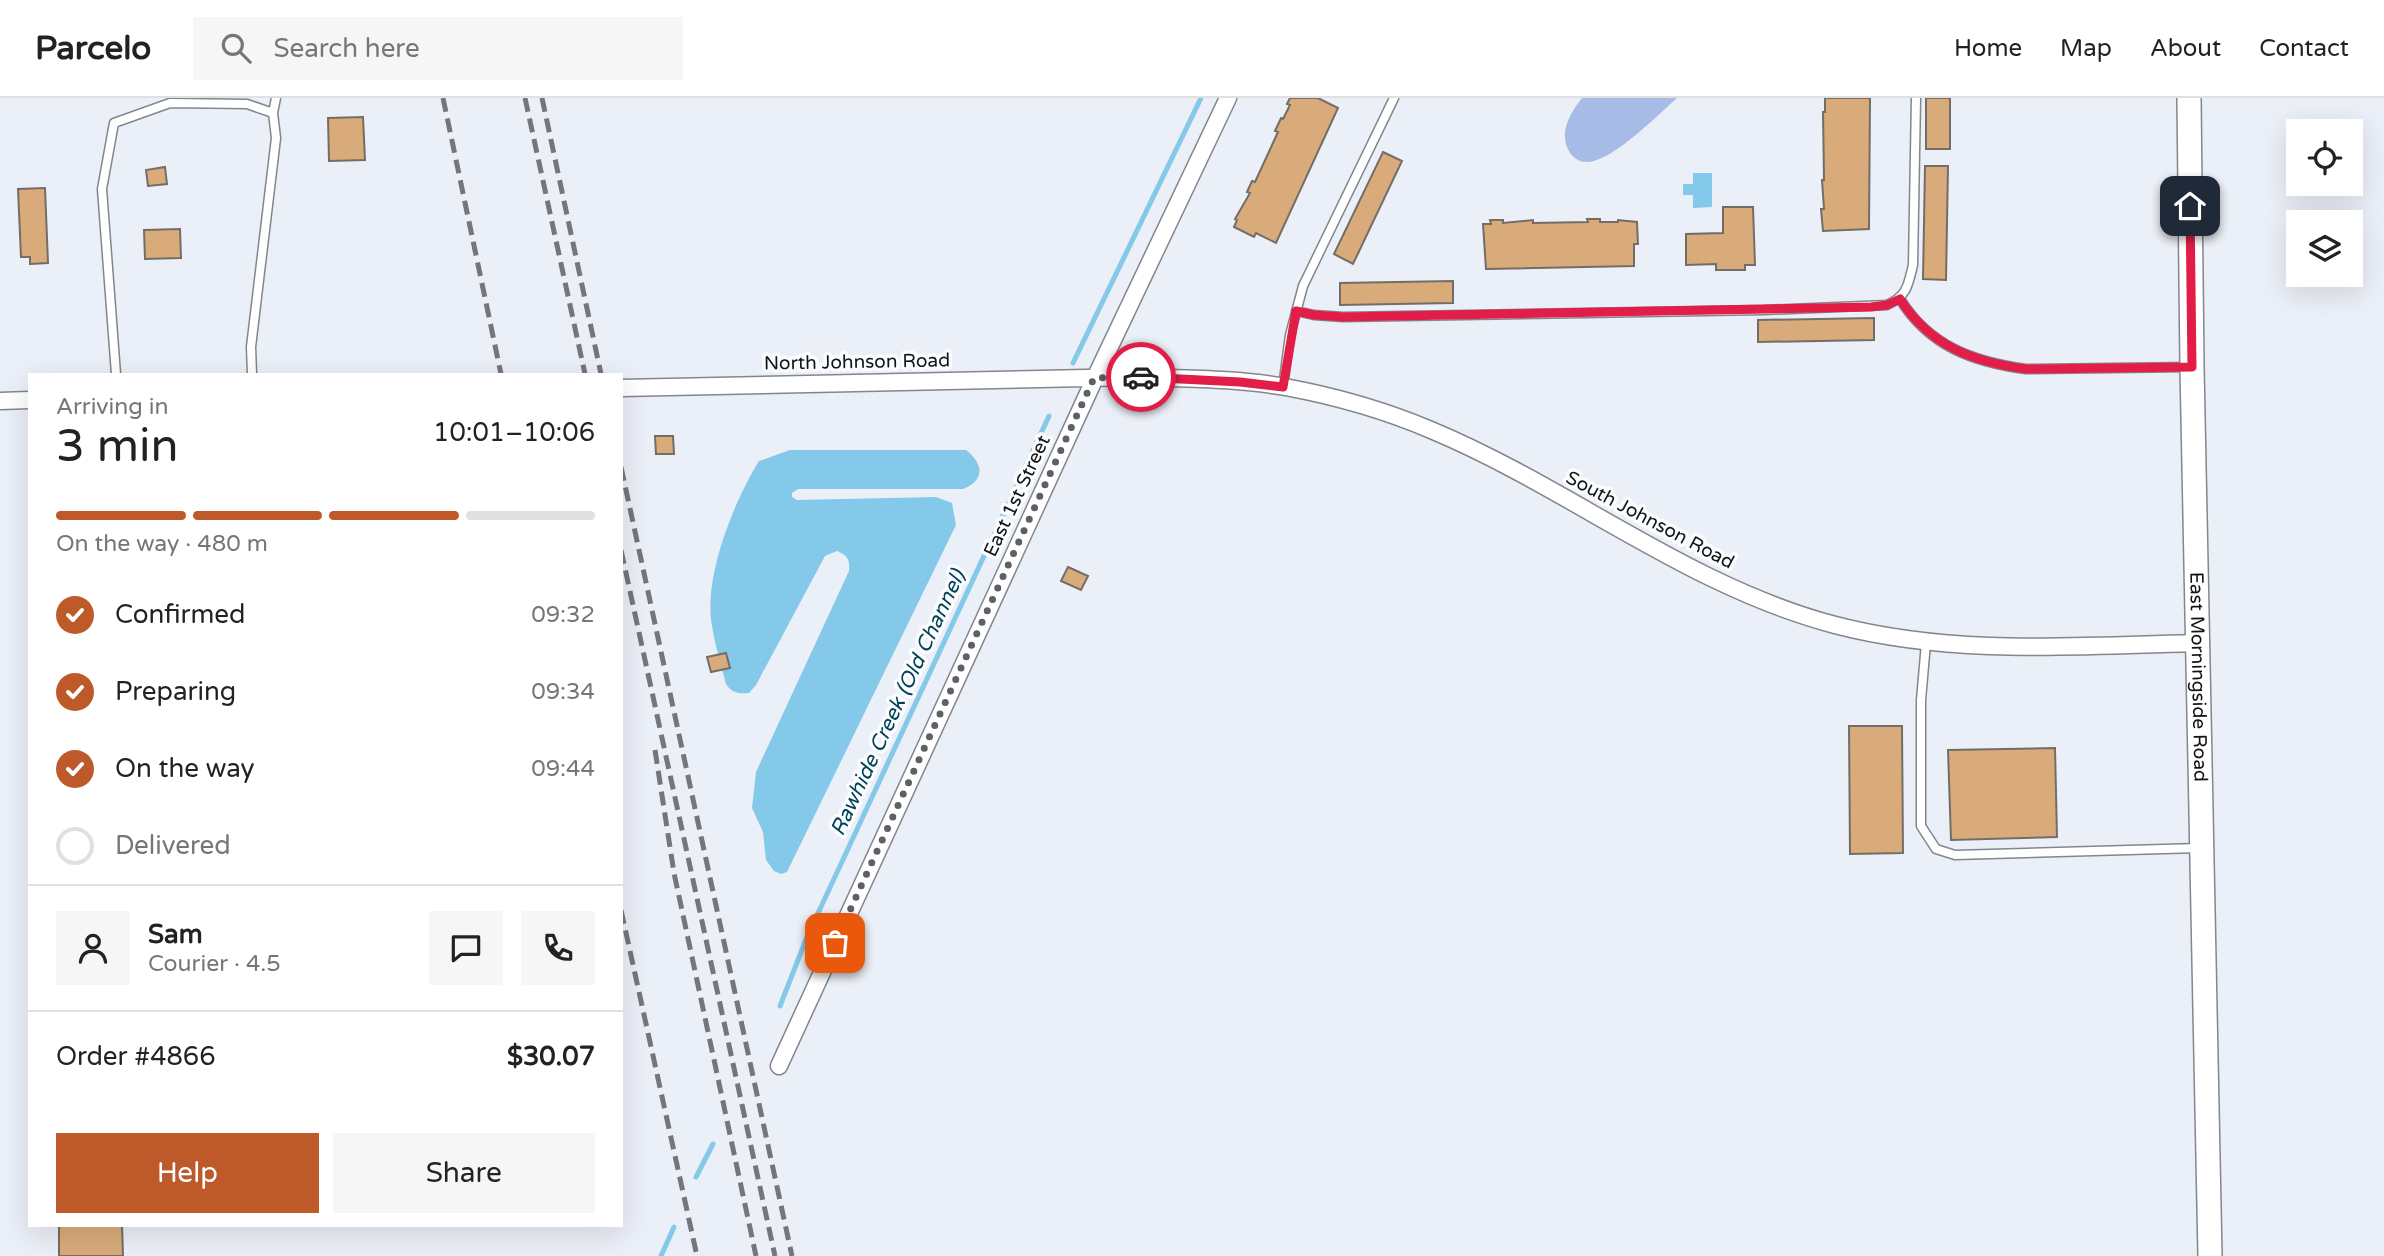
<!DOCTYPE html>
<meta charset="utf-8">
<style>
body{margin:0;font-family:"Varela Round",sans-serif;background:#f6f6f6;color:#222;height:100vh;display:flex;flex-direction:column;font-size:26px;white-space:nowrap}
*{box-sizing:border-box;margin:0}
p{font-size:23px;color:#767676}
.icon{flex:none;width:38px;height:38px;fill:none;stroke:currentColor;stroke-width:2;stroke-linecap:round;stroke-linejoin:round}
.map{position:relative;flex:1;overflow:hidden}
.drawer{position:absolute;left:28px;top:275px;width:595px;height:854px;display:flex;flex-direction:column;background:#fff;border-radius:0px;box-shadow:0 7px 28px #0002}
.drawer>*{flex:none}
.tools{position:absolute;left:2286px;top:21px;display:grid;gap:14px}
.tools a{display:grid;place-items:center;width:77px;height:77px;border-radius:0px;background:#fff;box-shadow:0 7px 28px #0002;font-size:35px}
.pin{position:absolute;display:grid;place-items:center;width:60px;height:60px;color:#fff;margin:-30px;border-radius:14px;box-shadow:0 4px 10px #0006}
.courier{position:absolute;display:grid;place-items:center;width:70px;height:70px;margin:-35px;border:5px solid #e11d48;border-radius:50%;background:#fff;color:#222;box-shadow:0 2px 9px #0007}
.head em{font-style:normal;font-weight:600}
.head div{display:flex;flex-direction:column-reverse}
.head{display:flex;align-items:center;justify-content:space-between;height:119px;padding:0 28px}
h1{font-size:46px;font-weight:600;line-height:52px}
.bar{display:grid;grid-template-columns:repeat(4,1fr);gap:10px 7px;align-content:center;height:84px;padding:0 28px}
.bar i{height:9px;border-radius:5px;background:#e0e0e0}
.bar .current{background:#be5929}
.bar p{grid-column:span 4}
.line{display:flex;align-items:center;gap:18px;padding:0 28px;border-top:2px solid #e0e0e0}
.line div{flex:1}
.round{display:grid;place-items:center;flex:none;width:74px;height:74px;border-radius:0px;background:#f6f6f6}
ol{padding:0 28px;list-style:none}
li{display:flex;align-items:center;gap:21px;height:77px}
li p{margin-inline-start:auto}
li .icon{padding:7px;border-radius:50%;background:#be5929;color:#fff;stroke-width:4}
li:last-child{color:#767676}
li i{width:38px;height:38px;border:4px solid #e0e0e0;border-radius:50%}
.action{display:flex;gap:14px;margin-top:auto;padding:14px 28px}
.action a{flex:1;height:80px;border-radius:0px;background:#be5929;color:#fff;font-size:28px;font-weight:600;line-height:80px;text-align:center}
.action a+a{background:#f6f6f6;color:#222}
header{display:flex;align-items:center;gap:42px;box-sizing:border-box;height:98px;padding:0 35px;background:#fff;border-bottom:2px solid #e0e0e0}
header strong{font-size:33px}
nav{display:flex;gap:38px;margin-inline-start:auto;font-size:24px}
.search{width:490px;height:63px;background:#f6f6f6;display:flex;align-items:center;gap:18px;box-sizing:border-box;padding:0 24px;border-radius:0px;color:#767676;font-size:26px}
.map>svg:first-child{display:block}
.green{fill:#a7bbe7}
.water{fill:#84c9e9}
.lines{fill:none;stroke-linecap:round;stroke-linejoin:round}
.stream{stroke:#84c9e9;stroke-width:5}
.building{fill:#d9ab7b;stroke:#736d67;stroke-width:2}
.lane-casing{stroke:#82868d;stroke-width:11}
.street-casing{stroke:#82868d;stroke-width:19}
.secondary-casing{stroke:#82868d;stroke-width:26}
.lane{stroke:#fff;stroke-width:8}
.street{stroke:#fff;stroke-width:16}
.secondary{stroke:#fff;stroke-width:23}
.rail{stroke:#73767b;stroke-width:5;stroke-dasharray:14 7;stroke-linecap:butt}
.done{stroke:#5e6065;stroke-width:7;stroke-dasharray:0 12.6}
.route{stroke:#e11d48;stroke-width:9}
.labels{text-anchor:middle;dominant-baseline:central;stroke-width:7;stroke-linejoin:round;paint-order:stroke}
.street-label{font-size:19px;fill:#121316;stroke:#fbfcfe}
.water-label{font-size:21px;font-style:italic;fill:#024157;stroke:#fbfcfe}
</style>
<header>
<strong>Parcelo</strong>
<div class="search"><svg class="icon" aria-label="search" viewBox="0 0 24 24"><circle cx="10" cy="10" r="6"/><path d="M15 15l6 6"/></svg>Search here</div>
<nav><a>Home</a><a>Map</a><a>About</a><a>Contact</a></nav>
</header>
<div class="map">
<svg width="2384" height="1158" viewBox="0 0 2384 1158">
<rect width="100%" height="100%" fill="#ebeff7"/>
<path class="green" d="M1582 0H1677C1657 18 1619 56 1594 63 1573 69 1561 47 1566 29 1569 18 1575 9 1582 0Z"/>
<path class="water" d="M1693 75H1712V109L1693 110V97H1683V86H1693Z
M790 352H966C983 365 986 382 963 391H798L792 395V399L797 402 936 399 952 405 956 427 787 774 781 776 774 773 766 762 763 734 752 710 756 674 849 473C850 461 848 458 837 453L825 458 756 587 749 595C738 596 732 595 726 586 721 567 715 547 712 528 703 480 734 403 759 363Z"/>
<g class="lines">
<path class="stream" d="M1073 265 1201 0
M780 908 807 839 1049 318
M696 1079 713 1046
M661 1158 674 1129"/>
</g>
<path class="building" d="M1290 0H1318L1338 10 1276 145 1256 135 1254 139 1234 129 1237 122 1235 121 1250 95 1247 94 1252 83 1255 84 1278 34 1275 33 1281 20 1283 21 1290 7 1287 6Z
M1825 0H1870L1869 131 1823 133 1821 111H1824L1822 82H1824L1823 14H1825Z
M1926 0H1950V51H1926Z
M363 19 365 62 329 63 328 20Z
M1383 54 1402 63 1353 166 1334 156Z
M1925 68H1948L1946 182 1923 181Z
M165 69 167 86 148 88 146 72Z
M45 90 48 165 30 166V159H21L18 91Z
M1723 109H1753L1755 167H1745V172H1716V166L1686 167V136L1723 135Z
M1587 121H1600V124H1618V122L1637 124 1638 146H1634V168L1486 171 1483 126H1491L1490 122H1503V125L1533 122V125L1588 124Z
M180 131 181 160 145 161 144 132Z
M1453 183V205L1340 207V185Z
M1874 220V242L1758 244V222Z
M655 338H673L674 356H656Z
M1068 469 1088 478 1081 492 1061 483Z
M726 555 730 570 711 574 707 559Z
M1849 628H1902L1903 755 1850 756Z
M2055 650 2057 739 1951 742 1948 652Z
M59 1127H122L123 1158H59Z"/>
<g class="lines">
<defs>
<path id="lane" d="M273 15 276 0
M1900 201C1929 248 1973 264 2026 271L2191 269
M1296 213 1314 217 1343 219 1764 212 1887 207C1907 198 1908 188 1913 167L1916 0
M116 276 102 91 114 25 170 5 247 6 273 15 276 40 251 249 252 276
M1283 289 1290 237 1303 188 1394 0
M1926 545 1921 602V728L1936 751 1955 757 2199 750"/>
<path id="street" d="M621 290 1133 279C1183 281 1235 280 1285 289 1334 298 1384 312 1431 332 1570 390 1687 488 1835 527 1954 558 2077 548 2199 545
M0 303 30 302
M779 968 1095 280 1228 0"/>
<g id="secondary">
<path id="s1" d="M2189 0 2192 269 2210 1158"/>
</g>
</defs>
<use href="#lane" class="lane-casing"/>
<use href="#street" class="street-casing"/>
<use href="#secondary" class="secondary-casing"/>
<use href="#lane" class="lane"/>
<use href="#street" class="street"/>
<use href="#secondary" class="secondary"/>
<path class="rail" d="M443 0 501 276
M525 0 585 276
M542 0 601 276
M621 369 792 1158
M621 452 775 1158
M655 652 674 775 756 1158
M621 812 697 1158"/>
</g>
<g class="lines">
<path class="done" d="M835 845 1094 280 1141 279"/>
<path class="route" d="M1141 279 1240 284 1283 289 1296 213 1314 217 1343 219 1871 209 1887 207 1900 201C1930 248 1973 264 2026 271L2192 269 2190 108"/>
</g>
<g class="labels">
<g class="street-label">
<text transform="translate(857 264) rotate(-1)">North Johnson Road</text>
<text transform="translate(1017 398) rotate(-65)">East 1st Street</text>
<text transform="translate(1650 422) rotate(28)">South Johnson Road</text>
<text stroke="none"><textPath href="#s1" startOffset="579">East Morningside Road</textPath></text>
</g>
<g class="water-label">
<text transform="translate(898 605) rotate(-65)">Rawhide Creek (Old Channel)</text>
</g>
</g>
</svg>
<div class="tools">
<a><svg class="icon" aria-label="locate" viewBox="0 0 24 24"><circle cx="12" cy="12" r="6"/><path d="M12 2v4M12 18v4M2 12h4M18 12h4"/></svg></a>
<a><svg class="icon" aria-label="layers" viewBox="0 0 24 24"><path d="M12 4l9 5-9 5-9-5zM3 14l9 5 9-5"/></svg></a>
</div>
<div class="pin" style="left:835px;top:845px;background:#ea580c"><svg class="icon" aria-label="bag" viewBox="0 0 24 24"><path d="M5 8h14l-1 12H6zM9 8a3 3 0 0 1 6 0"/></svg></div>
<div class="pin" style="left:2190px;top:108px;background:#1f2937"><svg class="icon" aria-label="home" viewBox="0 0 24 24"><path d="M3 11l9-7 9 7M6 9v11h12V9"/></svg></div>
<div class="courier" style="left:1141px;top:279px"><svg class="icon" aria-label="car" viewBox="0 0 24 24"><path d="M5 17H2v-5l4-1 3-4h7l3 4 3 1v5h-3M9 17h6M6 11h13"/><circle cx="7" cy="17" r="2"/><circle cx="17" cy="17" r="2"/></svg></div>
<section class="drawer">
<div class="head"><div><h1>3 min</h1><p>Arriving in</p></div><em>10:01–10:06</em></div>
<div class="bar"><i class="current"></i><i class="current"></i><i class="current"></i><i></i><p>On the way · 480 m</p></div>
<ol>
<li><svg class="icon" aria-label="check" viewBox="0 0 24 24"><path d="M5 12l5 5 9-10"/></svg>Confirmed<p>09:32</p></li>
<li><svg class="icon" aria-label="check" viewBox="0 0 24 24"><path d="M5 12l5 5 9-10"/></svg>Preparing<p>09:34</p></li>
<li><svg class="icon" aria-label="check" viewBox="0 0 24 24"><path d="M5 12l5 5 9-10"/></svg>On the way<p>09:44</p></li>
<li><i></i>Delivered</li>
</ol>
<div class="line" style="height:126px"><a class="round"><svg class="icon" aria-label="person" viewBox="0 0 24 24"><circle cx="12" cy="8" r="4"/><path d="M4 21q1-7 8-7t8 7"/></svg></a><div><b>Sam</b><p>Courier · 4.5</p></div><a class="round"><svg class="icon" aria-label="chat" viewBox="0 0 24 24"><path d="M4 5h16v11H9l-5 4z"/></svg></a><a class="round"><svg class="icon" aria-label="phone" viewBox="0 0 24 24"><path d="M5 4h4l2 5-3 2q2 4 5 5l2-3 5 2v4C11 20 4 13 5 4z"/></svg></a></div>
<div class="line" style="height:91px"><div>Order #4866</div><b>$30.07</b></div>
<div class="action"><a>Help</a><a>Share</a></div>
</section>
</div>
